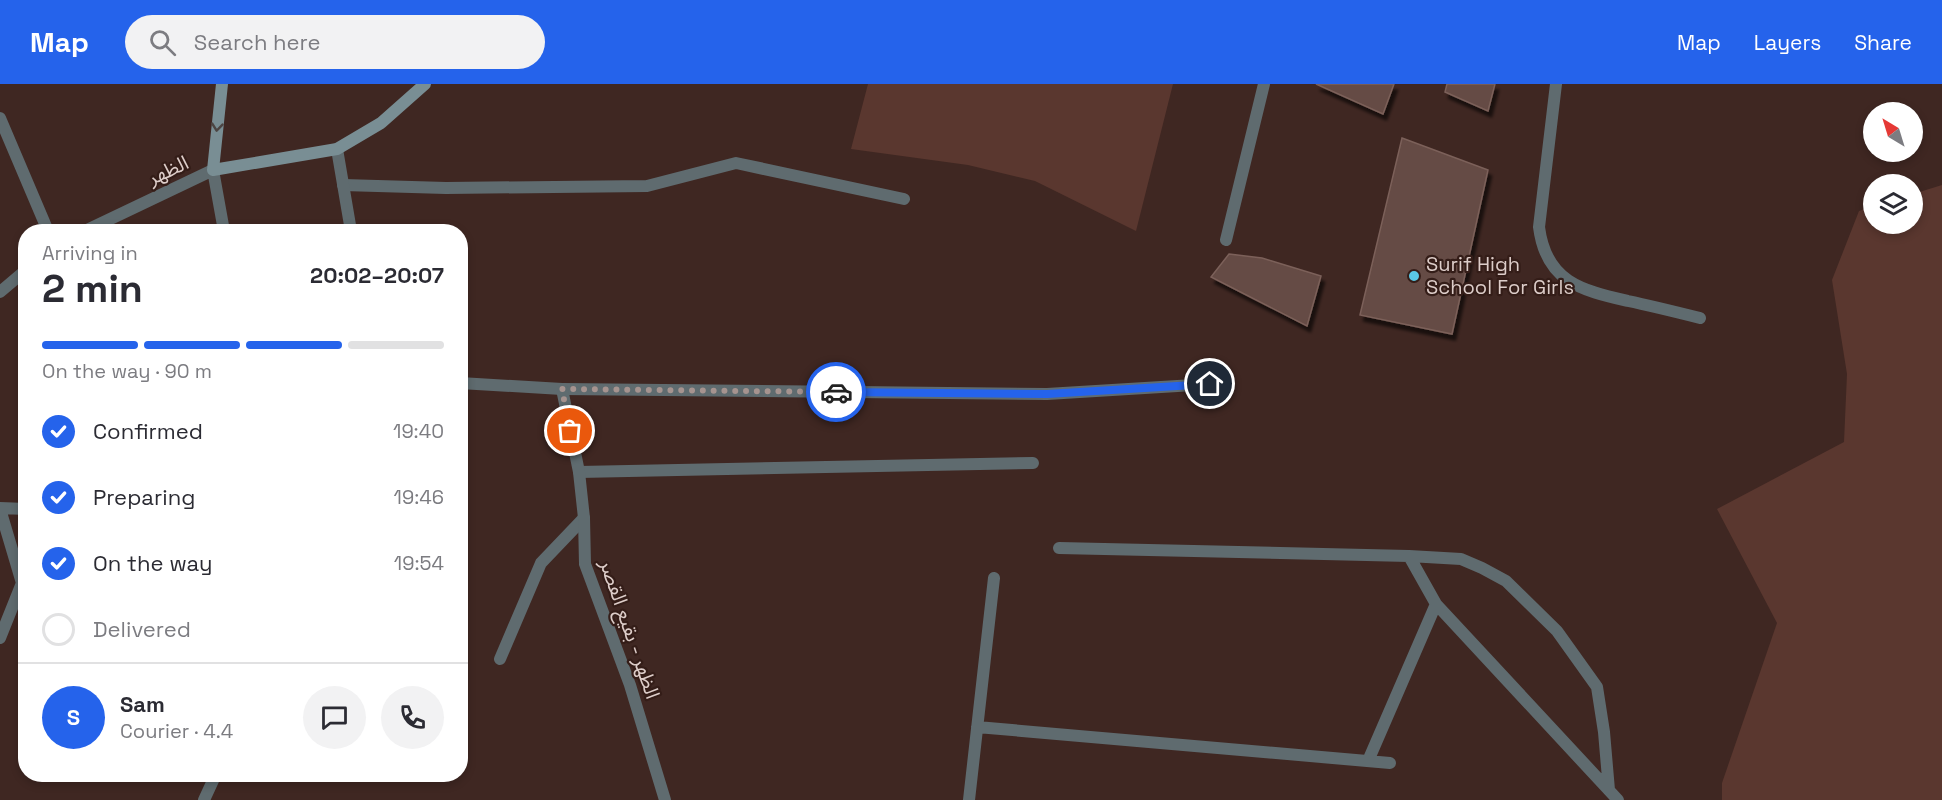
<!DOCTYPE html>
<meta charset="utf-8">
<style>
body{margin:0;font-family:"Space Grotesk","Noto Sans Arabic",sans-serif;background:#f2f2f3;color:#2b2b33;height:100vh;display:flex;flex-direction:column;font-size:22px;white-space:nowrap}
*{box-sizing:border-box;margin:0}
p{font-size:20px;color:#7c7c81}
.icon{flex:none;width:33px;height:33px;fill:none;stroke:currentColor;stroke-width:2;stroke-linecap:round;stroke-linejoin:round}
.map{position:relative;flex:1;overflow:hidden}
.details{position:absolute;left:18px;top:140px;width:450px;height:558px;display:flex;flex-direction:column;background:#fff;border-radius:24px;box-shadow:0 3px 9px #0003}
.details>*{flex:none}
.needle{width:39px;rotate:322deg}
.fabs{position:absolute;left:1863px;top:18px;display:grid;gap:12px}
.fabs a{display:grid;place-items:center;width:60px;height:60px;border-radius:50%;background:#fff;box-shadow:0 3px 9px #0003;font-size:30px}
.pin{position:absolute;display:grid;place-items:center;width:51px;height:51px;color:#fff;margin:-26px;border:3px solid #fff;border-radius:50%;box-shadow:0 2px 6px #0007}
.courier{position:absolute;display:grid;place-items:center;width:60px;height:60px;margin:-30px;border:4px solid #2563eb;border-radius:50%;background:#fff;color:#222;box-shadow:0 2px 8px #0007}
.headline em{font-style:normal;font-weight:600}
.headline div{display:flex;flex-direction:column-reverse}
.headline{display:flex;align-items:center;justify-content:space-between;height:102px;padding:0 24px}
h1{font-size:39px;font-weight:600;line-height:45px}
.bar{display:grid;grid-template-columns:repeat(4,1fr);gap:9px 6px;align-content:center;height:72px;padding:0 24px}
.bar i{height:8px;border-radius:4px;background:#e1e1e2}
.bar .active{background:#2563eb}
.bar p{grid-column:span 4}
.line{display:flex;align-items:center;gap:15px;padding:0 24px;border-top:2px solid #e1e1e2}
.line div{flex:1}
.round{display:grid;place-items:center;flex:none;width:63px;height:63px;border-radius:32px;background:#f2f2f3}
ol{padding:0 24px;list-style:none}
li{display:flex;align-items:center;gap:18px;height:66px}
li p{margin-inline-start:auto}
li .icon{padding:6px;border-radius:50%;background:#2563eb;color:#fff;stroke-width:4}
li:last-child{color:#7c7c81}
li i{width:33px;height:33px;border:3px solid #e1e1e2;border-radius:50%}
header{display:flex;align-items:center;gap:36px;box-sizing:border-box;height:84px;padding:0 30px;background:#2563eb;color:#fff}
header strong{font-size:28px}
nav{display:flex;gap:33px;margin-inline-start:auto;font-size:21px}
.search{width:420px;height:54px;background:#f2f2f3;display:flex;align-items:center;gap:15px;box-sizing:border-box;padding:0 21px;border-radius:33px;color:#7c7c81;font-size:22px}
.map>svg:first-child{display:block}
.green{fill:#5a372f}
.building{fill:#654b44;stroke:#7c615a;stroke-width:1.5;filter:url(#shadow)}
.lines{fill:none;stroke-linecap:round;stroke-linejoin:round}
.minor{stroke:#5f6b6f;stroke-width:12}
.tertiary{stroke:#5f6b6f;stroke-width:12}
.secondary{stroke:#798e94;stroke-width:12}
.oneway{stroke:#4c4543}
.done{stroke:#a6938f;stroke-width:6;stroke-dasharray:0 10.8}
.route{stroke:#2563eb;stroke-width:8}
.poi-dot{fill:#5ac8e5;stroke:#341d18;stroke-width:2}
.labels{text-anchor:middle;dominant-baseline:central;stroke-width:4.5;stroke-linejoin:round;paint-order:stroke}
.street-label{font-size:20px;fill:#ddcdc9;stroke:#341d18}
.poi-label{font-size:20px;fill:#ddcdc9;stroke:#341d18;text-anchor:start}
</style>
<header>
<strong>Map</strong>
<div class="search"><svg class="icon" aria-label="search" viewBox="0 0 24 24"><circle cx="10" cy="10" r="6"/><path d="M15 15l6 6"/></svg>Search here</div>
<nav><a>Map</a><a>Layers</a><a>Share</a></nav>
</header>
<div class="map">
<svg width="1942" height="716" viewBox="0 0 1942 716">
<defs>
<filter id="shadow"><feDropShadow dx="3.5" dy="6" stdDeviation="1.5" flood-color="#0009"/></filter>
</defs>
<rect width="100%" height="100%" fill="#3f2722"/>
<path class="green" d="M868 0H1173L1136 147 1035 97 968 81 851 65Z
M1942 101V716H1722V699L1777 539 1717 425 1844 358 1847 290 1832 196 1859 127 1873 122 1874 140H1912L1913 110Z"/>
<path class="building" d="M1316 0H1394L1383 30Z
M1447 0H1495L1488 27 1445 8Z
M1402 54 1488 86 1452 250 1360 231Z
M1229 170 1262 174 1321 192 1307 242 1211 193Z"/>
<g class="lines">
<path class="minor" d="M1556 0 1539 143C1546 198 1581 206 1628 217 1652 222 1676 228 1700 234
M0 34 48 147
M343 101 446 104 647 102 736 79 904 115
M85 147 213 86 224 147
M1226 156 1264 0
M0 208 26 186
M562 305 1047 310 1210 300
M579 388 1033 379
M0 424 26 425
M0 425 22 499 0 554
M1059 464 1409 472 1436 520 1368 677
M1409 472 1461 475 1482 484 1506 497 1557 547 1597 603 1604 648 1609 706
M1436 520 1618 716
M500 575 541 479 584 434
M977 643 1390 679
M204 716 216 690
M969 716 994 494"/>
<path class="tertiary" d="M337 65 351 147
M460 299 562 305 579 388 584 434 585 480 630 601 665 716"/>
<path class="secondary" d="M222 0 213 86 337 65 381 39 425 0"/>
</g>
<defs><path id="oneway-chevron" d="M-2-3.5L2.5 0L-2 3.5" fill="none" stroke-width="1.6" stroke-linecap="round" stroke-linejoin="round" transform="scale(1.5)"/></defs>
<use class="oneway" href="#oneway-chevron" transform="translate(217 43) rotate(96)"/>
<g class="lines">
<path class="done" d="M570 347 562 305 836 308"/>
<path class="route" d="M836 308 1047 310 1210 300"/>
</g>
<circle class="poi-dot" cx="1414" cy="192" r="6"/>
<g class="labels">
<g class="street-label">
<text transform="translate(168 86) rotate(-25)">الظهر</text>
<text transform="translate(630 545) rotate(71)">الظهر - بقيع القصر</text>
</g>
<g class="poi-label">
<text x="1426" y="180">Surif High<tspan x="1426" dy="23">School For Girls</tspan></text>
</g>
</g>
</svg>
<div class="fabs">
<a><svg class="needle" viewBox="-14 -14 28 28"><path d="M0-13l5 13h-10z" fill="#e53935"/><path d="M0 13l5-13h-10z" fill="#7c7c81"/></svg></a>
<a><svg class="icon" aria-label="layers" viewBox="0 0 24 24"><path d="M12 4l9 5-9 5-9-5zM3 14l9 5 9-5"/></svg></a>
</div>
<div class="pin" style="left:570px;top:347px;background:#ea580c"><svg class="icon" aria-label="bag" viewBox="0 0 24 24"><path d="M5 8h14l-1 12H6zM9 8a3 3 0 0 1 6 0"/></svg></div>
<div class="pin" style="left:1210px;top:300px;background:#1f2937"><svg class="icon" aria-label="home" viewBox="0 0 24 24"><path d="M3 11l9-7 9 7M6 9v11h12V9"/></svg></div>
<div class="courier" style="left:836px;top:308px"><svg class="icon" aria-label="car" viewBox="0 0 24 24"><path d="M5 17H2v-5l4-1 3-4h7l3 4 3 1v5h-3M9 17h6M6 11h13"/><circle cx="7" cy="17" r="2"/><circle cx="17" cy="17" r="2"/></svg></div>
<section class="details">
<div class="headline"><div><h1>2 min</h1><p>Arriving in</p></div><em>20:02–20:07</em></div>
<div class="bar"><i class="active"></i><i class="active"></i><i class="active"></i><i></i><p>On the way · 90 m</p></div>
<ol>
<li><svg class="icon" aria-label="check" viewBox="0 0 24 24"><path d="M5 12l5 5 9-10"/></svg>Confirmed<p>19:40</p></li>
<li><svg class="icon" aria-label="check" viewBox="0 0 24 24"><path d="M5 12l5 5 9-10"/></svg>Preparing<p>19:46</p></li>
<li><svg class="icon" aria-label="check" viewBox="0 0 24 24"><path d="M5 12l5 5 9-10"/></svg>On the way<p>19:54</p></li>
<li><i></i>Delivered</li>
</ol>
<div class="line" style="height:108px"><b class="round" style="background:#2563eb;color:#fff">S</b><div><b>Sam</b><p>Courier · 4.4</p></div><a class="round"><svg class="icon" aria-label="chat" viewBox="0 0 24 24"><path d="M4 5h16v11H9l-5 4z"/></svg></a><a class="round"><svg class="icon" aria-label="phone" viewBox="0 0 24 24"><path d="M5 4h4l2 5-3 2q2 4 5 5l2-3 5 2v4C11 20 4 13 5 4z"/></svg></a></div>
</section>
</div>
